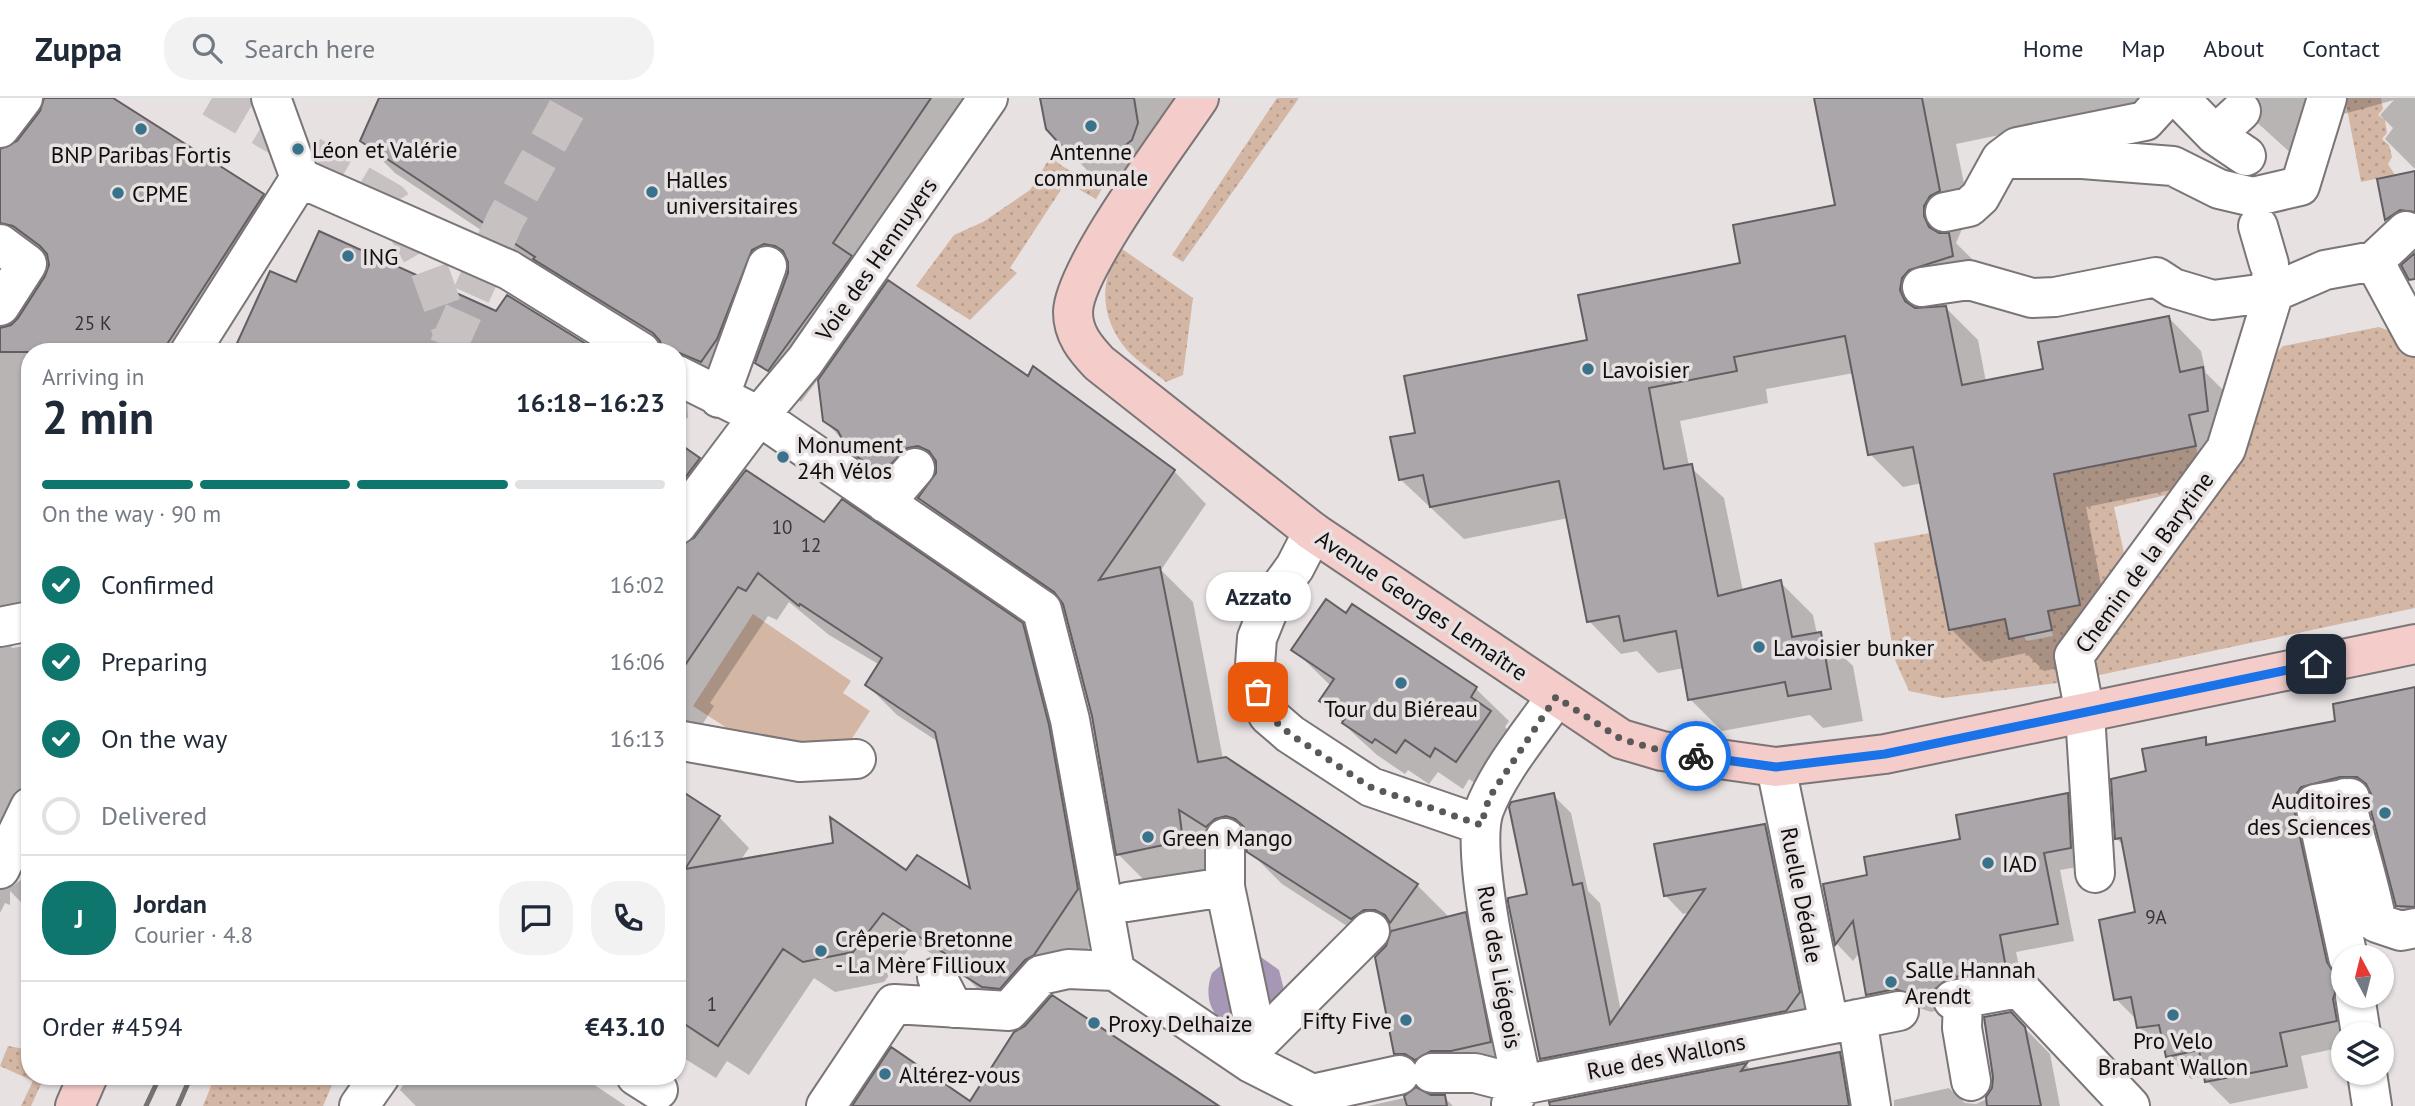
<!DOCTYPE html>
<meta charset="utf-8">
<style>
body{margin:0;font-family:"PT Sans",sans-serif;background:#f2f2f3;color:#1f2937;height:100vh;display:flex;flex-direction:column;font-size:26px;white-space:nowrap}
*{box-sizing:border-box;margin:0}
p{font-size:23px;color:#747a83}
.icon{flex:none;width:38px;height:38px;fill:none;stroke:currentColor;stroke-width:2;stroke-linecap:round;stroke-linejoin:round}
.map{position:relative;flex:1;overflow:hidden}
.drawer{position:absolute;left:21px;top:245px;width:665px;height:742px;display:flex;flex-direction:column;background:#fff;border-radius:28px;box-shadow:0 2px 5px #0004}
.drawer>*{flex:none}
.needle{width:46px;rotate:353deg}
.buttons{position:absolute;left:2331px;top:847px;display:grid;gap:14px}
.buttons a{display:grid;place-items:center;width:63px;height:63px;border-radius:50%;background:#fff;box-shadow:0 2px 5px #0004;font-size:35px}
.pin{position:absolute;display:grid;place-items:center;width:60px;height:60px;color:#fff;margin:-30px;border-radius:14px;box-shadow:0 4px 10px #0006}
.courier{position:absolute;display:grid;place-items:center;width:70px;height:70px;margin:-35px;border:5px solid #1a73e8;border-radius:50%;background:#fff;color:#222;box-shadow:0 2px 9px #0007}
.bubble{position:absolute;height:49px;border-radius:24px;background:#fff;box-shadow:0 2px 5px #0004;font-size:23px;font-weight:700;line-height:49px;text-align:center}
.head em{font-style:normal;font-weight:700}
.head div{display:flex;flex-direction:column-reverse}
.head{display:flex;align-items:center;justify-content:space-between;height:119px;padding:0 21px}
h1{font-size:46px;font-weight:700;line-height:52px}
.bar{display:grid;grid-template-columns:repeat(4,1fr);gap:10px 7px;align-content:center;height:84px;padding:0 21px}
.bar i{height:9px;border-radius:5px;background:#e0e1e3}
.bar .current{background:#0f766e}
.bar p{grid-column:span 4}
.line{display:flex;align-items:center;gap:18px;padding:0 21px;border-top:2px solid #e0e1e3}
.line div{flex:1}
.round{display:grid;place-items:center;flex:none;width:74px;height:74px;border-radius:28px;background:#f2f2f3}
ol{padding:0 21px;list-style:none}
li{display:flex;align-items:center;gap:21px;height:77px}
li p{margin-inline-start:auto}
li .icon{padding:7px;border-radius:50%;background:#0f766e;color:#fff;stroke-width:4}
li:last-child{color:#747a83}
li i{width:38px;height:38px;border:4px solid #e0e1e3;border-radius:50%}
header{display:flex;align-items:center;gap:42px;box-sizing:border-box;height:98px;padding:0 35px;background:#fff;border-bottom:2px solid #e0e1e3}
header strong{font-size:33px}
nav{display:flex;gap:38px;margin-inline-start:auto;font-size:24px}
.search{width:490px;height:63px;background:#f2f2f3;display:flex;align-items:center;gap:18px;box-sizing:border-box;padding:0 24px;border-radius:28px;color:#747a83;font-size:26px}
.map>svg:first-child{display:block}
.grass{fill:url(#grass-dots)}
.garden{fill:#d4b6a4}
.water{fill:#a597b5}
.shadow{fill:#0003;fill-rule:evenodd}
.building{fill:#aba6aa;stroke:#625e62;stroke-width:2}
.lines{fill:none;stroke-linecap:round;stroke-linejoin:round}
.secondary-tunnel{stroke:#c7c1c2;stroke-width:38;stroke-dasharray:38 19;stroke-linecap:butt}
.street-casing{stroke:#7b7577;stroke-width:42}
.secondary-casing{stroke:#7b7577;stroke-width:42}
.street{stroke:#fff;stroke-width:38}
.secondary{stroke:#f4cdcb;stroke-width:38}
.rail{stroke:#767273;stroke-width:5}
.done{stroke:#5b5859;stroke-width:7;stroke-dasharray:0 12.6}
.route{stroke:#1a73e8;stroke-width:9}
.poi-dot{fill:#38728b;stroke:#e7e1e2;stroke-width:2.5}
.labels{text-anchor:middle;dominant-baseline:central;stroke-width:7;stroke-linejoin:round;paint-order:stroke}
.number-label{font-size:19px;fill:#373436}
.poi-label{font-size:23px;fill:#100e0f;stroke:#e7e1e2;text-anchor:start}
.street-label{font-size:23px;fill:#100e0f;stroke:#e7e1e2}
</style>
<header>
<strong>Zuppa</strong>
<div class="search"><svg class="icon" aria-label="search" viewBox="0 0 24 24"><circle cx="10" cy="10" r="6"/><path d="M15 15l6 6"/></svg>Search here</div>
<nav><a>Home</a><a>Map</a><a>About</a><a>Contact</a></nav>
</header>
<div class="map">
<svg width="2415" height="1008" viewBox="0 0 2415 1008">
<defs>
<pattern id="grass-dots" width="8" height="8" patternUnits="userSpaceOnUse" patternTransform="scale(1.75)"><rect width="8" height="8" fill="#d4b6a4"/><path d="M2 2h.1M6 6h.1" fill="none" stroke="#b59b8c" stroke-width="1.8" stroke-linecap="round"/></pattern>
</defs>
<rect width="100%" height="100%" fill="#e7e1e2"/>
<path class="grass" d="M1277 0H1299L1183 164 1172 157Z
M2345 0H2381L2383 11 2378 17 2385 22 2387 35 2382 41 2389 47 2392 59 2388 66 2395 77 2361 84Z
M1051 58C1068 78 1090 79 1113 72L1096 101 1066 84 1010 170 1017 175 970 222 916 188 954 137 983 124 1030 92Z
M1122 151 1193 200 1183 277 1166 284C1154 274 1138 264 1127 252 1101 222 1097 182 1122 151Z
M2379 229 2406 239 2415 253V510L2090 579 2089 567 2265 268 2283 248Z
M2196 348 2199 363 2175 395 2114 409 2127 469 2065 584 1943 600 1909 593 1895 562 1874 445 1930 435 2008 520 2010 541 2024 538 2026 543 2053 538 2046 513 2079 506 2052 366 2064 375Z
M8 948 30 952V978H42V984L31 1008H21L33 983 0 968Z
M215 978H336L323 1008H203Z"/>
<path class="garden" d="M753 516 851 583 843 595 870 613 849 645 763 647 730 632 693 608Z"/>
<path class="water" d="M1258 857 1279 872 1285 896 1242 932C1213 925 1202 902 1212 875L1232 858Z"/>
<path class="shadow" d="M0 0H110L263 97 293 127 211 254H30V538L16 542 11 550 26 548 30 552V751L11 789 21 782 30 764V813L10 793V807L5 805 0 815ZM30 25 35 30 12 47ZM35 154 45 158 51 167 47 179 28 205 9 186Z
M381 0H965L867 175 883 192 1174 373 1206 406 1161 472 1193 504 1223 661 1417 787 1450 820 1465 816 1497 849 1522 976 1428 988 1395 955 1384 852 1282 786 1248 752 1215 775 1151 789 1118 756 1093 616 1065 510 953 433 921 401 915 407 883 385 824 322 819 280 801 304 757 264 766 239 763 238 749 274 734 296 677 279V254H665L568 194 558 183 395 75 362 42Z
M1047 0H1183L1143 71 1119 79H1099L1089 74 1067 52Z
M1816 0H2160L2166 32 2037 58 2014 34 1956 46 1972 125 1962 131 1956 145 1981 170 1937 210 1945 209 1978 242 1986 284 2045 272 2169 220 2201 253 2206 275 2235 304 2227 381 2086 409 2111 539 2084 564 2044 573 2026 555 1984 564 1951 531 1922 385 1903 389 1870 356 1854 275 1766 291 1768 305 1680 323 1689 368 1724 400 1743 493 1780 484 1813 517 1817 536H1820L1853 568 1863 623 1823 630 1810 617 1722 633 1690 601 1684 570 1658 575 1637 553 1621 556 1589 523 1568 420 1464 441 1400 381 1417 336 1589 243 1743 166 1837 108Z
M2230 0H2415V71L2385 41 2393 30 2380 17 2394 2 2304 27 2293 57Z
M2415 75V149L2387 121 2379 82Z
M677 290 687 300 688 319 677 333Z
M677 347 699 361 732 394 824 426 1022 527 1053 558 1107 822 1064 887 1050 898 1215 1008H854L971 1006 1034 920 1014 919 992 905 965 878 914 844 884 884 835 894 814 880 749 977 727 963 716 980 677 956V692L719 719 749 750 740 763 906 775 973 793 940 645 897 617 867 587 880 567 829 537 789 504 777 522 768 518 710 605 714 608 688 649 677 642Z
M1294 552 1476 591 1509 623 1505 629 1522 647 1489 695 1469 681 1463 691 1438 674 1429 686 1408 672 1405 676 1377 657 1354 636 1321 603 1331 588Z
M2415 591V825L2397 807 2373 700 2324 711 2343 862V949L2301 958 2308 990 2230 1006 2207 983 2206 978 2191 981 2168 958 2166 952H2161L2139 929 2137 922 2116 901 2137 815 2124 748 2117 741 2148 675 2205 641 2212 648 2337 625Z
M1553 697 1571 715 1588 793 1600 805 1621 914 1691 814 1683 816 1665 797 1765 728 1783 746 1817 913 1560 978 1542 960 1529 797Z
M2067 697 2085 714 2088 767 2060 772 2074 843 2016 854 2023 887 1931 914 1914 908 1886 914 1868 896 1860 854 1853 863 1837 846 1825 788 1869 779Z
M2011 916 2050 956 2060 1008H1894V1002L1949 990 1965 1005 1976 1006 1987 1001 1993 990 1986 920Z
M1840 955 1865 981 1869 1008H1568L1572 1001 1746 967 1752 973Z
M409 978H581L626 1008H416L400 992Z
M1416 991 1431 999H1444L1453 1008H1368L1404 1000Z"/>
<path class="building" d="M44 0H113L264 96 162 254H0V230L11 227 18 220 45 178 49 167 47 156 40 148 13 128 0 125V51L17 43 40 13Z
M379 0H931L833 145 852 158 768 273 755 265 788 175V164L783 153 775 148 764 146 752 152 717 241 701 264 677 254H663L660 243 653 235 533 161 535 159 360 43Z
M1040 0H1134L1138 25 1132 42 1122 50 1097 59 1076 58 1066 53 1046 31Z
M1814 0H1922L1940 93 1930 98 1924 108V118L1929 129 1939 135H1949L1953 158 1909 172 1902 180 1900 192 1905 203 1915 210 1946 208 1962 287 2043 271 2038 244 2169 218 2180 274 2203 269 2208 313 2189 317 2196 348 2054 376 2080 507 2048 513 2052 532 2009 541 2005 521 1949 532 1913 349 1868 357 1845 238 1734 259 1737 273 1649 290 1664 371 1692 366 1718 498 1781 482 1792 539 1821 534 1831 591 1788 598 1785 584 1688 602 1676 533 1624 543 1619 518 1587 524 1559 383 1430 409 1423 377 1399 382 1390 339 1415 335 1404 278 1587 242 1578 197 1740 165 1733 127 1835 107Z
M2415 73V114L2400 112 2385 122 2377 81Z
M319 133 496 213 507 197 599 254H233L270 173 296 184Z
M2415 155V181L2409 182 2401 167Z
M888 182 1028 278 1033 268 1175 372 1099 482 1160 469 1198 664 1226 659 1418 786 1390 825 1385 817 1375 812H1364L1351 821 1247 754 1244 729 1235 721 1226 718 1215 721 1206 729 1179 712 1183 743 1116 757 1092 618 1063 506 1054 494 918 400 936 375V363L929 353 918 348 907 350 882 375 848 353 838 333 823 323 818 282Z
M677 344 700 360 677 390Z
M746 372 824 424 842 401 1023 525 1049 627 1078 791 1034 857 1025 862 1000 891 982 889 960 875 950 859 883 815 853 854 803 864 783 851 718 948 677 921V690L720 718 685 771 833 745 830 719 906 772 917 757 970 790 935 634 865 587 882 560 800 506 799 508 758 475 746 493 738 489 677 579V448L694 440Z
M1326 501 1346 515 1352 506 1477 589 1471 599 1491 613 1456 664 1435 650 1430 659 1405 642 1396 655 1375 641 1372 645 1342 625 1345 620 1319 603 1334 581 1291 552Z
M2415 589V809L2396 808 2370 709 2371 696 2366 686 2357 679H2340L2301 689 2295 698 2294 711 2327 864 2339 883 2333 901 2337 923 2280 935 2287 968 2205 984 2199 952 2166 959 2159 927 2137 930 2131 899 2114 902 2099 822 2135 814 2121 740 2115 741 2111 681 2146 673 2142 651 2206 639V647L2335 623 2333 606Z
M1554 695 1573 787 1582 785 1610 926 1705 791 1664 798 1654 746 1765 726 1800 894 1786 913 1540 961 1508 804V800L1527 796 1509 709 1511 704Z
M2068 695 2071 750 2044 755 2058 826 2000 837 2006 870 1949 880 1934 892 1913 897 1895 891 1866 897 1853 823 1835 847 1823 786 1867 777 1864 759 1960 741 1956 717Z
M1466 814 1491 944 1451 953H1431L1415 962 1405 956H1394L1375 859 1386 848 1391 833Z
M1052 897 1219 1008H852L891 949 970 1003 1014 934 1025 928Z
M2011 914 2025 929 2041 1008H1987L1986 999 1992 990 1993 979 1984 919Z
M1840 954 1849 1008H1550L1549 1004 1747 965 1741 973Z
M1416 989 1431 997H1445L1447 1008H1407L1404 998Z"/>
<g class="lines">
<path class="secondary-tunnel" d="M212 0 391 104 428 168 453 237
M448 249 505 122 573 0"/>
<defs>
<path id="street" d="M271 0 300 80 509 172 641 254
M2179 0 2215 37 2246 58
M0 30 23 0
M2215 37 2241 13
M2001 61H2082L2173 68 2219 91 2253 99 2300 88 2327 0
M1945 114 1969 109 1980 99 2001 61 2017 49 2145 23 2166 0
M2258 128 2269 166
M0 146 27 166 0 208
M2374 163 2415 239
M1922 189 1969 182 2032 200 2055 199 2156 179 2173 190 2213 202 2274 194 2325 172 2374 163 2406 133
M190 254 300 80
M677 277 759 318 1042 512 1070 622 1115 873 1251 965 1312 996 1399 977
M719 300 767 168
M885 405 915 370
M677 427 759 318 805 263 988 0
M1313 434 1295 469 1274 498 1257 540 1255 567 1258 594 1268 617 1290 636 1371 689 1481 727
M0 529 30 523
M677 642 800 664 856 661
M1776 669 1829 926
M2345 700C2355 742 2369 782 2377 825L2401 833 2415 830
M1225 740V789L1258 945
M0 771 30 709
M2095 775 2085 616 2074 558 2226 351 2274 194 2271 180
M1127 804 1225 789
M2348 859 2315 706 2350 700
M937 879 953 910
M2355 898 2361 936
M1963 900 1962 930 1971 983
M1953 902 2019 890 2130 1008
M1857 921 1871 1008
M1251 965 1258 945 1370 833
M1432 975H1475L1522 987 1899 913
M2367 975 2372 1008
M636 978 658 992
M1511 1006 1522 987C1511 930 1468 759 1484 712 1499 672 1532 634 1556 599
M359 1008 380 978
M826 1008 894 906 1009 913 1041 877 1068 871 1115 873"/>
<path id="secondary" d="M1199 0C1171 42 1074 170 1073 214 1073 236 1085 250 1099 265L1313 434 1621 641 1662 653 1776 669 1885 656 2415 546
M75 1008 88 978"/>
</defs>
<use href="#street" class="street-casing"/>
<use href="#secondary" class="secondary-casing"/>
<use href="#street" class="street"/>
<use href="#secondary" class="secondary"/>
<path class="rail" d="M146 1008 160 978
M178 1008 191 978"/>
</g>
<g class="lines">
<path class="done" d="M1258 594 1268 617 1290 636 1370 689 1481 727 1489 700 1556 599 1621 641 1662 653 1696 658"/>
<path class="route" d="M1696 658 1776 669 1885 656 2316 566"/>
</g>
<g class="poi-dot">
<circle cx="1091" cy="28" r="7"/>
<circle cx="141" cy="31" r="7"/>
<circle cx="298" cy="51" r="7"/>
<circle cx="652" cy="94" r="7"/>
<circle cx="118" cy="95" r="7"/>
<circle cx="348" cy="158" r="7"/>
<circle cx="1588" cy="271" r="7"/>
<circle cx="783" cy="359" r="7"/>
<circle cx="1759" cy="549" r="7"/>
<circle cx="1401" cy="585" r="7"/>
<circle cx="2385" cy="715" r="7"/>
<circle cx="1148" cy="739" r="7"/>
<circle cx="1988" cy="765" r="7"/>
<circle cx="821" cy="853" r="7"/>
<circle cx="1891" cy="884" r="7"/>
<circle cx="2173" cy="917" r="7"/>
<circle cx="1406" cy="922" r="7"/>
<circle cx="1094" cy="925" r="7"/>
<circle cx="885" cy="976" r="7"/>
</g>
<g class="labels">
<g class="number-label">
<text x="93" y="225">25 K</text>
<text x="782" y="429">10</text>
<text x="811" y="447">12</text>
<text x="2156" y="819">9A</text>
<text x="712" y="906">1</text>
</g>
<g class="poi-label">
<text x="312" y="51">Léon et Valérie</text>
<text x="1091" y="53" text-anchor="middle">Antenne<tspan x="1091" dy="26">communale</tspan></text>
<text x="141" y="56" text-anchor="middle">BNP Paribas Fortis</text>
<text x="666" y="81">Halles<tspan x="666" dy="26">universitaires</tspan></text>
<text x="132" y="95">CPME</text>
<text x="362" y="158">ING</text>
<text x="1602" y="271">Lavoisier</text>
<text x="797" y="346">Monument<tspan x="797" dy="26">24h Vélos</tspan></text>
<text x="1773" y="549">Lavoisier bunker</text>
<text x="1401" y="610" text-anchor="middle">Tour du Biéreau</text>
<text x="2371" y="702" text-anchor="end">Auditoires<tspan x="2371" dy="26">des Sciences</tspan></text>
<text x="1162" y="739">Green Mango</text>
<text x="2002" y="765">IAD</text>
<text x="835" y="840">Crêperie Bretonne<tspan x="835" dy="26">- La Mère Fillioux</tspan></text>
<text x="1905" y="871">Salle Hannah<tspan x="1905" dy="26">Arendt</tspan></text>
<text x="1392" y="922" text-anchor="end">Fifty Five</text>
<text x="1108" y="925">Proxy Delhaize</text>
<text x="2173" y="942" text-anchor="middle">Pro Velo<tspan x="2173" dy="26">Brabant Wallon</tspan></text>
<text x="899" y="976">Altérez-vous</text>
</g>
<g class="street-label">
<text transform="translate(876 161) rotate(-55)">Voie des Hennuyers</text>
<text transform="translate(2144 464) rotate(-54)">Chemin de la Barytine</text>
<text transform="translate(1422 507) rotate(34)">Avenue Georges Lemaître</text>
<text transform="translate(1802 797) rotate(79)">Ruelle Dédale</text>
<text transform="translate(1500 869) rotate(80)">Rue des Liégeois</text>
<text transform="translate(1666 958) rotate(-11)">Rue des Wallons</text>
</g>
</g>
</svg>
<div class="buttons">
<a><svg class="needle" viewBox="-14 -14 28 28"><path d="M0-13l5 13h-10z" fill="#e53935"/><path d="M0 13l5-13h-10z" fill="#747a83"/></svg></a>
<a><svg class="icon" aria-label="layers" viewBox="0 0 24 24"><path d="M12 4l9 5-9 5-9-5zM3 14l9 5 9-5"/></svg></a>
</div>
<div class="pin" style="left:1258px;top:594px;background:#ea580c"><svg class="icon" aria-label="bag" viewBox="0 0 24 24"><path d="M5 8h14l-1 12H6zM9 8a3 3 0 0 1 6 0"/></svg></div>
<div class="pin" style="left:2316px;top:566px;background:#1f2937"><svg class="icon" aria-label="home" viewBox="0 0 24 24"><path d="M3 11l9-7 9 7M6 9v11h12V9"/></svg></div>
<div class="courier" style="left:1696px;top:658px"><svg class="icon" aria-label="bike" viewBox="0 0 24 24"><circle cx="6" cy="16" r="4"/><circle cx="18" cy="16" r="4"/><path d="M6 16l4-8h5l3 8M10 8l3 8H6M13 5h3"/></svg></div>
<div class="bubble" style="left:1206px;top:474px;width:105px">Azzato</div>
<section class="drawer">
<div class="head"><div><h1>2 min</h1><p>Arriving in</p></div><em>16:18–16:23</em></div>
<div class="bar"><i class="current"></i><i class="current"></i><i class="current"></i><i></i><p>On the way · 90 m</p></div>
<ol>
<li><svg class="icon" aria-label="check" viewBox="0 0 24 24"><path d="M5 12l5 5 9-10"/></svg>Confirmed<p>16:02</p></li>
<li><svg class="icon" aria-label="check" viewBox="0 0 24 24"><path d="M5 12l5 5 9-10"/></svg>Preparing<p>16:06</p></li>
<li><svg class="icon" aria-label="check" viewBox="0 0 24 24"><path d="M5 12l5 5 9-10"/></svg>On the way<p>16:13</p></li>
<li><i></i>Delivered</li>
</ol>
<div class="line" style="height:126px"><b class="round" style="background:#0f766e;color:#fff">J</b><div><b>Jordan</b><p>Courier · 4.8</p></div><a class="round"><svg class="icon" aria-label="chat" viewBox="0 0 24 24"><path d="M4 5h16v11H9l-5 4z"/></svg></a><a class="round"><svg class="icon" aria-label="phone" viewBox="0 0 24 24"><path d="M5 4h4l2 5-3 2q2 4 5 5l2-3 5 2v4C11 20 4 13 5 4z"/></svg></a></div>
<div class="line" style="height:91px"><div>Order #4594</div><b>€43.10</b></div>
</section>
</div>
